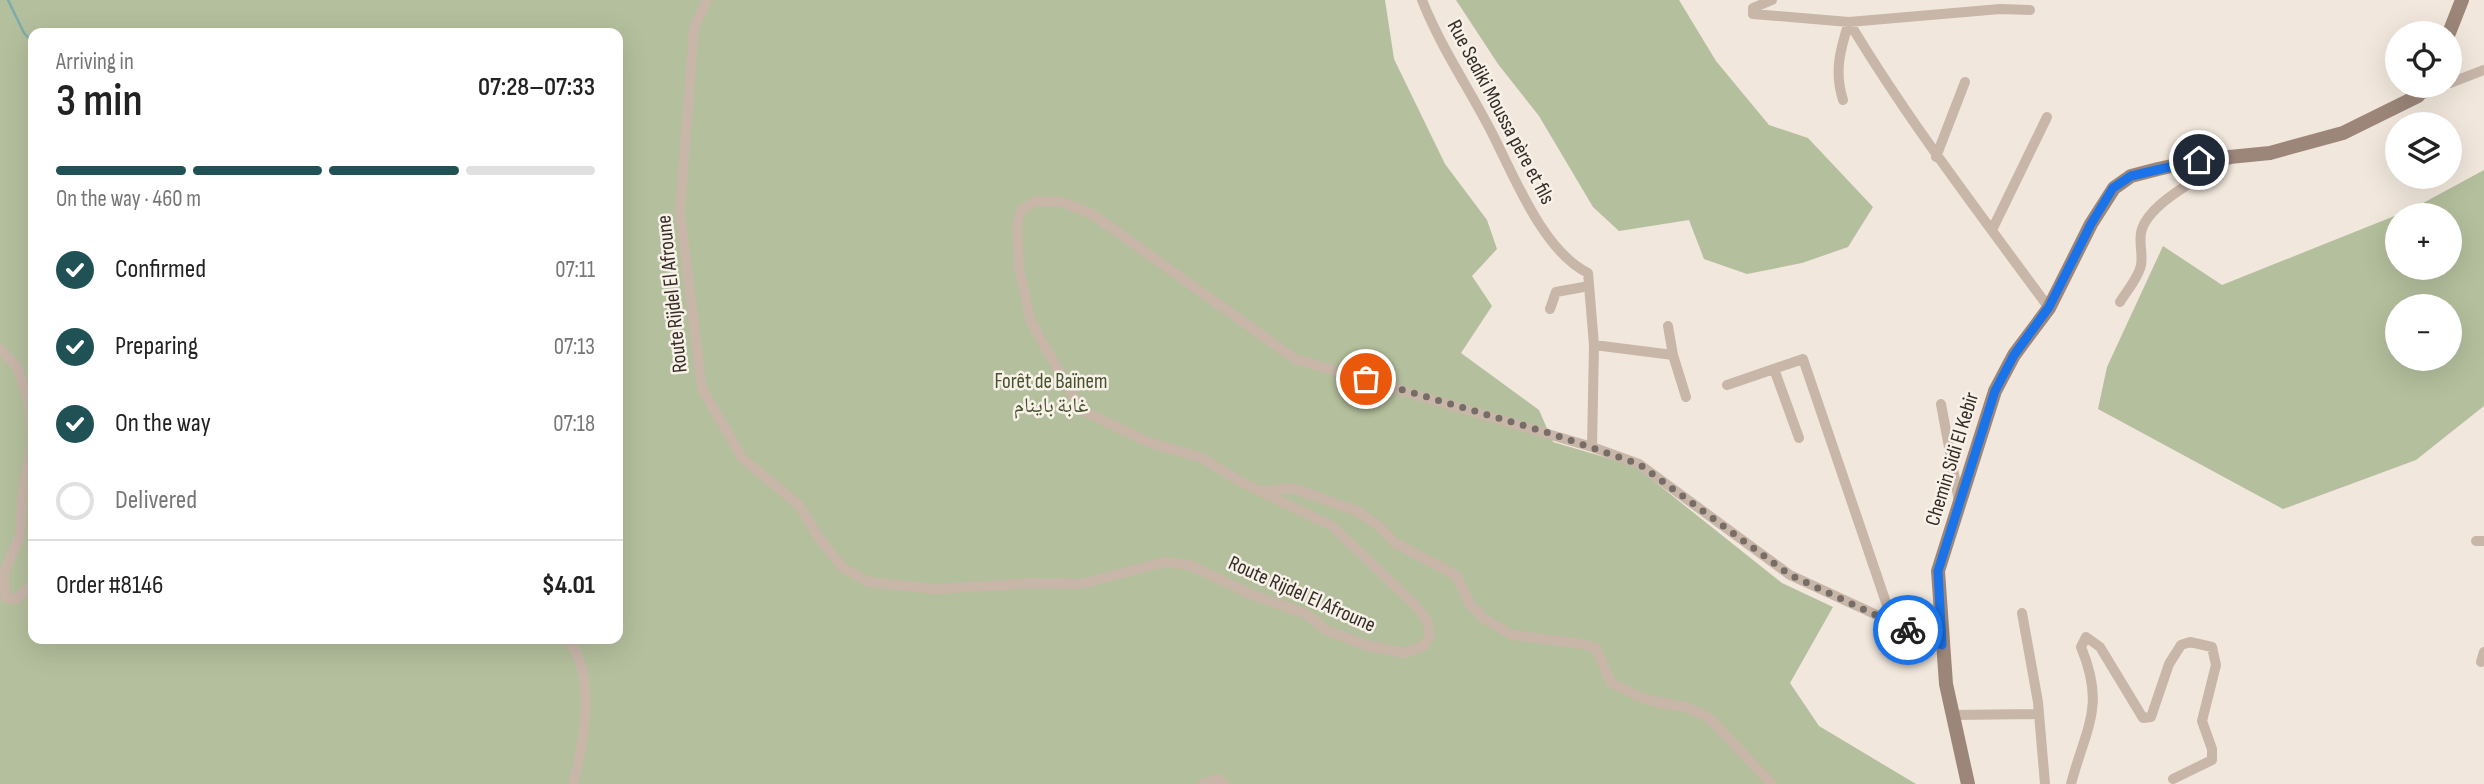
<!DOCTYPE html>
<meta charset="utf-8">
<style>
body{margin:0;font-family:"Sofia Sans Condensed","Noto Naskh Arabic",sans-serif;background:#f6f6f6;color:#222;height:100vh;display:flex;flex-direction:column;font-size:26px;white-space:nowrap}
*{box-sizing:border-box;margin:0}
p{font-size:23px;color:#767676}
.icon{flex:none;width:38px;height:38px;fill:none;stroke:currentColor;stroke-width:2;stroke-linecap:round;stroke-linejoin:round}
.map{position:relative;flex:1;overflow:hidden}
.side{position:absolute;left:28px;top:28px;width:595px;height:616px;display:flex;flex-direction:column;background:#fff;border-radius:14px;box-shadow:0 7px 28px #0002}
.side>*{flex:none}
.buttons{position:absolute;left:2385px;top:21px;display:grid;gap:14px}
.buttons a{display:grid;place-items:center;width:77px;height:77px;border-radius:50%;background:#fff;box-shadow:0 7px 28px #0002;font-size:35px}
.pin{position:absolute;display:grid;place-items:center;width:60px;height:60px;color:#fff;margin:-30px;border:4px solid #fff;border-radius:50%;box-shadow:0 2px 7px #0007}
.courier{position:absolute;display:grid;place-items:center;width:70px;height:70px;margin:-35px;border:5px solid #1a73e8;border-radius:50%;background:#fff;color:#222;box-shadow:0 2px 9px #0007}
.headline em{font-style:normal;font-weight:600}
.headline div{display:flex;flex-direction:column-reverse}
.headline{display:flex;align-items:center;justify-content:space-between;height:119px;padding:0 28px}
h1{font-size:46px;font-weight:600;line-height:52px}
.bar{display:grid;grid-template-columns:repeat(4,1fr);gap:10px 7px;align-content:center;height:84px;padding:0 28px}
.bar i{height:9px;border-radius:5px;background:#e0e0e0}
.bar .current{background:#205255}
.bar p{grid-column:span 4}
.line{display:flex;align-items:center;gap:18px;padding:0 28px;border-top:2px solid #e0e0e0}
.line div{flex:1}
ol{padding:0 28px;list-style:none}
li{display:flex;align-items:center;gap:21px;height:77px}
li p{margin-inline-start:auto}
li .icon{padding:7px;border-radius:50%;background:#205255;color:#fff;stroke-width:4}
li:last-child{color:#767676}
li i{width:38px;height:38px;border:4px solid #e0e0e0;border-radius:50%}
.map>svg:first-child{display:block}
.green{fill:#b4bf9d;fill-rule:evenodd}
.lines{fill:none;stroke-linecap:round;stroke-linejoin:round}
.stream{stroke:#7cabac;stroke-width:2.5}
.street{stroke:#c8b6a9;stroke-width:10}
.secondary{stroke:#9c867a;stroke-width:14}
.done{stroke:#776d67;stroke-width:7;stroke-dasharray:0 12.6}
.route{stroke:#1a73e8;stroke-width:9}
.labels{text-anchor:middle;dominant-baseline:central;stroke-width:5;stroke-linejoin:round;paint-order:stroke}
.street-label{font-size:21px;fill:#352c28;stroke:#f8f1e8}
.park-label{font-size:21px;fill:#45522d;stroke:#f8f1e8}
</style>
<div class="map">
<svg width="2484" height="784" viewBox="0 0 2484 784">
<rect width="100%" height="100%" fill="#f1e7dc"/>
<path class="green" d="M0 0H1385L1394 59 1445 164 1487 220 1497 249 1472 276 1492 306 1461 353 1539 410 1553 442 1635 466 1782 583 1833 607 1790 683 1819 726 1916 784H0ZM33 33H618V639H33Z
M1456 0H1679L1716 61 1769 125 1808 138 1873 207 1848 247 1802 263 1747 274 1704 259 1689 220 1619 231 1593 207 1539 116 1498 64Z
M2484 170V406L2416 460 2283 509 2098 409 2107 367 2163 246 2222 285 2412 209ZM2450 215V268H2398V215ZM2398 306H2450V359H2398Z"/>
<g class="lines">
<path class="stream" d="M8 0 24 33 33 43"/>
<path class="street" d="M707 0 694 28 680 212 702 389 743 459 799 505 819 538 842 567 868 582 937 589 1032 583 1081 584 1164 562 1190 565 1250 594 1306 614 1326 630 1365 645 1405 653 1425 645 1430 635 1427 621 1415 605 1332 526 1239 481 1202 458 1148 442 1081 410 1031 322 1019 268 1017 224 1021 210 1036 201 1062 202 1092 214 1295 359 1592 447
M1422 0C1441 48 1469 88 1492 133 1514 176 1543 251 1588 273L1594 345 1592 447 1639 464 1790 575 1942 645
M1772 0 1753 8V14L1849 22 2000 9 2030 10
M1849 22C1909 122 1980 214 2049 308
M2450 83 2484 70
M2418 96 2444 86
M1843 100C1834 72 1840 50 1849 22
M1936 157 1965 82
M1992 230 2047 117
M2120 302C2126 292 2139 277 2141 265 2143 255 2139 243 2141 233 2146 203 2206 175 2230 159
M1550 309 1556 292 1589 286
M1668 326 1673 355 1686 397
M1594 345 1673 355
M0 349 18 368 29 404 33 440 23 489 20 536 4 573 6 598 16 599 33 583
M1774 369 1799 438
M1727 385 1803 359 1893 623
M1941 404 1959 501
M1262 491 1292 488 1357 511 1380 527 1395 543 1456 575 1470 604 1483 618 1512 635 1582 644 1596 648 1611 683 1644 699 1688 708 1708 717 1772 784
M2476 541H2484
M2022 613 2038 702 2045 784
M481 639H486
M567 639C597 673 584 743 573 784
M2481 662 2484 652
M1953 715 2038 714
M1203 784 1218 779 1225 784
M2071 784C2086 727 2106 707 2081 647L2086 637 2100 647 2143 718 2151 717 2169 664 2181 645 2190 642 2212 647 2216 665 2202 721 2212 749V760L2173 779"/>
<path class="secondary" d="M2449 33 2462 0
M1968 784 1946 684 1938 571 1995 391 2014 355 2049 308 2091 224 2114 188 2131 176 2158 169 2199 160 2270 153 2343 133 2418 96 2425 86"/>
</g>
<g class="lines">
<path class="done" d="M1366 379 1549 433 1639 464 1790 575 1908 630"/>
<path class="route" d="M1908 630 1942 645 1938 571 1995 391 2014 355 2049 307 2091 224 2113 188 2131 176 2199 160"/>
</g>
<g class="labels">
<g class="street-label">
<text transform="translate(1501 112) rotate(62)">Rue Sediki Moussa père et fils</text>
<text transform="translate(672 294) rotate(-96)">Route Rijdel El Afroune</text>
<text transform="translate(1952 459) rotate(-73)">Chemin Sidi El Kebir</text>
<text transform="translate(1302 594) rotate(24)">Route Rijdel El Afroune</text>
</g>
<g class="park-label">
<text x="1051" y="381">Forêt de Baïnem<tspan x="1051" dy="24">غابة باينام</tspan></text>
</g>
</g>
</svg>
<div class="buttons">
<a><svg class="icon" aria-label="locate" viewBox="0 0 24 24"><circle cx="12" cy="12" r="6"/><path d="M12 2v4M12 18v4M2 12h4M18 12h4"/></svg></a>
<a><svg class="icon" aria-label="layers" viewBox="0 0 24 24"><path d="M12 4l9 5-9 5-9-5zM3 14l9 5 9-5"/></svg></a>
<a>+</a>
<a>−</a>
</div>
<div class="pin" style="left:1366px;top:379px;background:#ea580c"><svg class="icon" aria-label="bag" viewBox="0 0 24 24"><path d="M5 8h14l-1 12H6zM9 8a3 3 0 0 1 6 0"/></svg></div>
<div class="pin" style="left:2199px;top:160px;background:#1f2937"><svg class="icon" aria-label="home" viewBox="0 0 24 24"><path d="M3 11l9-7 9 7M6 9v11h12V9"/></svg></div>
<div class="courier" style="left:1908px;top:630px"><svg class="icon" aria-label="bike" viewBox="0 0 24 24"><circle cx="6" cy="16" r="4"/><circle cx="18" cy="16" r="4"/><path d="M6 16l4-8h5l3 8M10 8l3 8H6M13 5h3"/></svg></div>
<section class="side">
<div class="headline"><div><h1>3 min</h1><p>Arriving in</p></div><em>07:28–07:33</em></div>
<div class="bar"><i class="current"></i><i class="current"></i><i class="current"></i><i></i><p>On the way · 460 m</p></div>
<ol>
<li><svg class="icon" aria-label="check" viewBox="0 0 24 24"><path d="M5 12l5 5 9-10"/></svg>Confirmed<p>07:11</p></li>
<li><svg class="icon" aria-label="check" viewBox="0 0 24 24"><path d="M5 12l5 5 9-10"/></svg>Preparing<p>07:13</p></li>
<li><svg class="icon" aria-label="check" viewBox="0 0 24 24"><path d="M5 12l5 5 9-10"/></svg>On the way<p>07:18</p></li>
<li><i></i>Delivered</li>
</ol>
<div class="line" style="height:91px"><div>Order #8146</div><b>$4.01</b></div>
</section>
</div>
